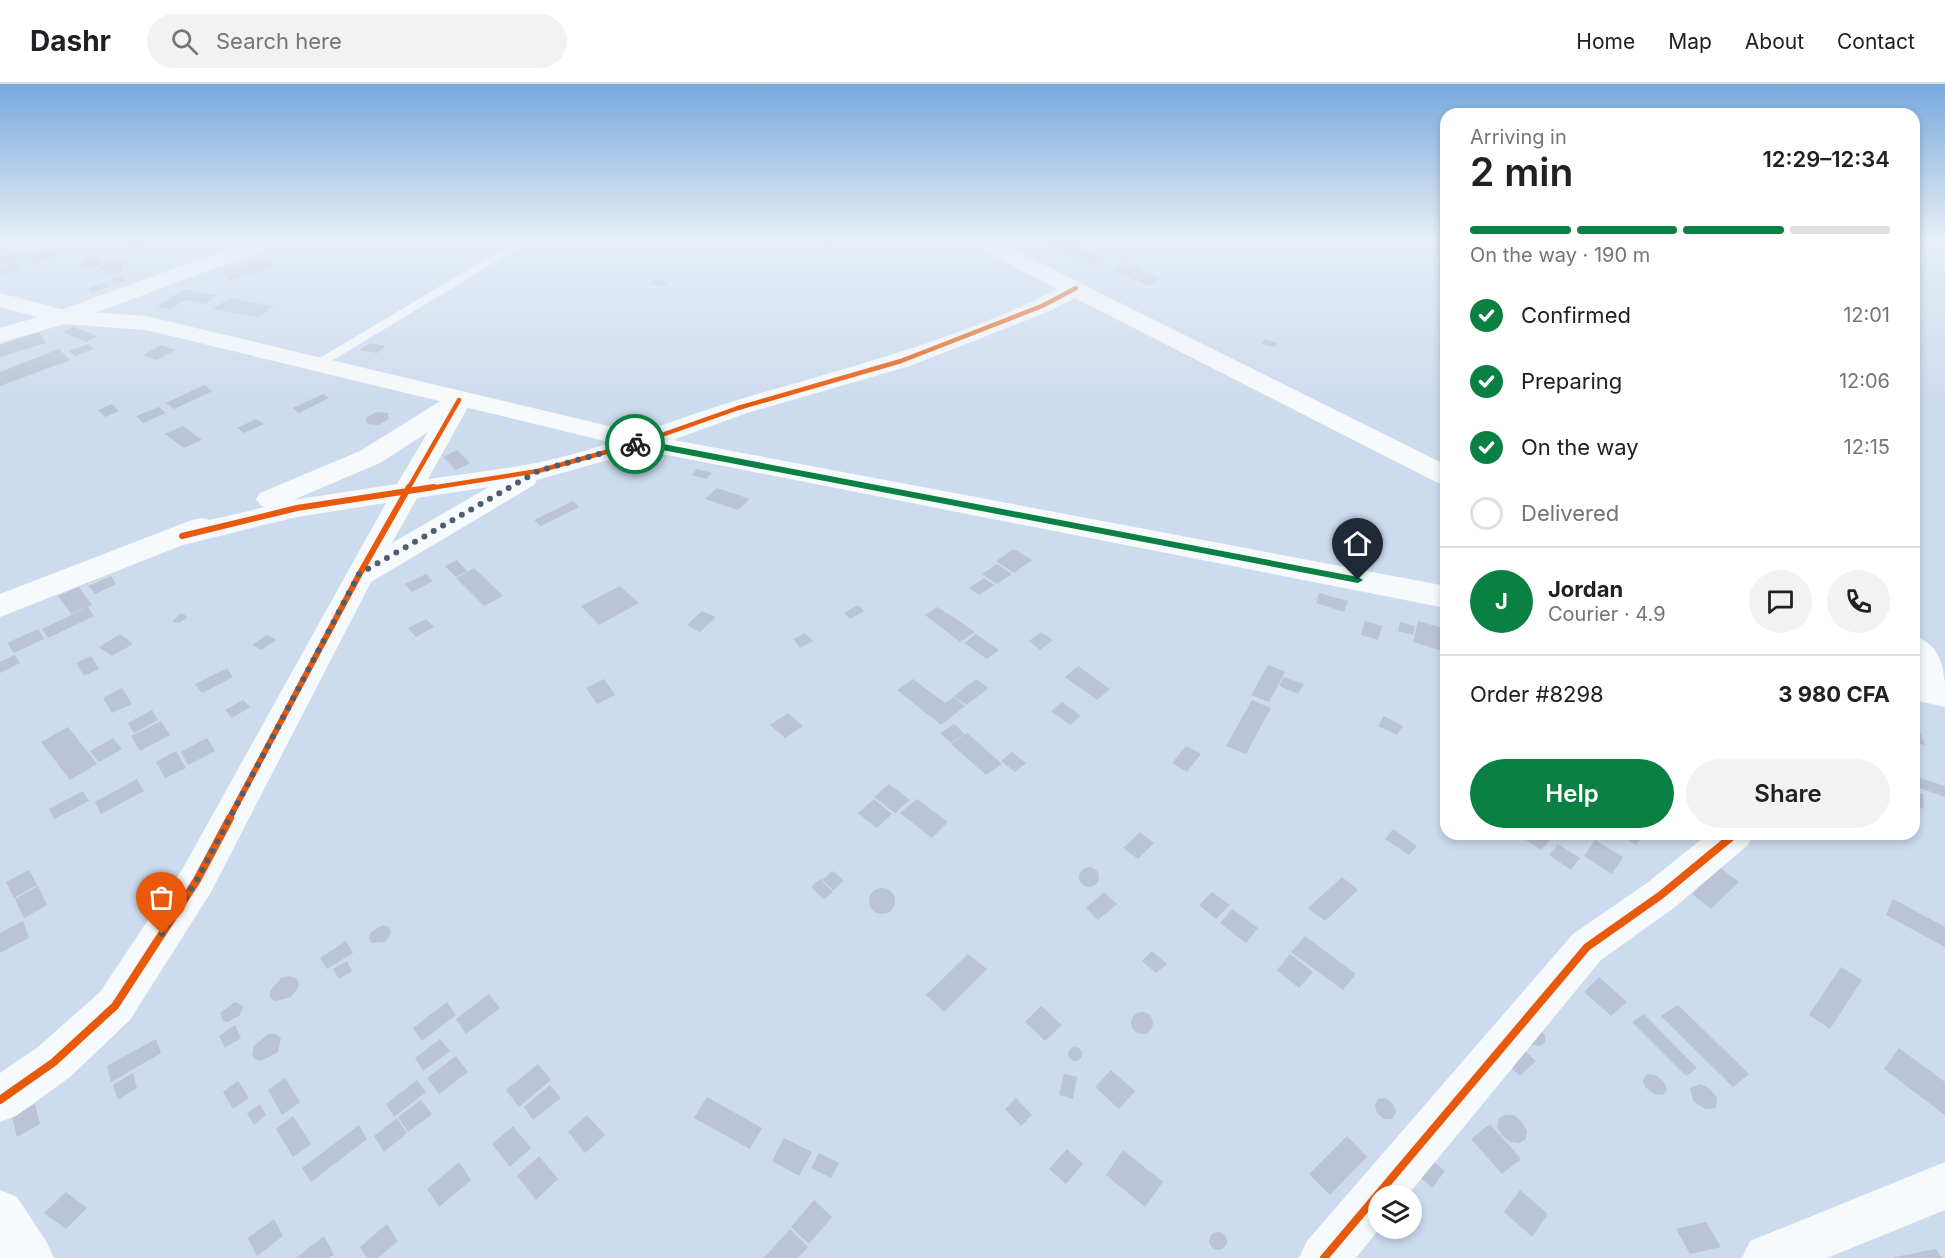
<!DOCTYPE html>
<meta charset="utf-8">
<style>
body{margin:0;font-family:Inter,sans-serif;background:#f2f2f2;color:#202124;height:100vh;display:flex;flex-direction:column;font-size:22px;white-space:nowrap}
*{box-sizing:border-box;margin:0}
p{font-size:20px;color:#757577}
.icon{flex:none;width:33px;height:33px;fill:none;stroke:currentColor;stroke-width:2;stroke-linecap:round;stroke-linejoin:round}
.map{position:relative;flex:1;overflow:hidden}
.drawer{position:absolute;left:1440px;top:24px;width:480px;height:732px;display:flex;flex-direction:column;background:#fff;border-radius:18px;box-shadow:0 3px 9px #0003}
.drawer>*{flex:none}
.tools{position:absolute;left:1368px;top:1101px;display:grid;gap:12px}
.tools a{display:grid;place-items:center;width:54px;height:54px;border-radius:50%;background:#fff;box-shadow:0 3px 9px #0003;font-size:30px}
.pin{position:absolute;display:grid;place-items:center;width:51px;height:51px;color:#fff;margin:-62px -26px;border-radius:50% 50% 50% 0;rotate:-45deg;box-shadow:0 0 6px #0007}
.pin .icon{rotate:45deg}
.courier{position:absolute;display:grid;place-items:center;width:60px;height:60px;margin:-30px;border:4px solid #0b8043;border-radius:50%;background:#fff;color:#222;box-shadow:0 2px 8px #0007}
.head em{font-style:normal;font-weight:600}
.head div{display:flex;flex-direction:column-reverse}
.head{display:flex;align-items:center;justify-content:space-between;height:102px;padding:0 30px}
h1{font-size:39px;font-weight:600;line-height:45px}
.bar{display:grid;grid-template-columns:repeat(4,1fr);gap:9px 6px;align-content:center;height:72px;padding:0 30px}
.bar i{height:8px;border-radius:4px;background:#e0e0e0}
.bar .on{background:#0b8043}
.bar p{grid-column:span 4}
.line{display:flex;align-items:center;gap:15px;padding:0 30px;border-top:2px solid #e0e0e0}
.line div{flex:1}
.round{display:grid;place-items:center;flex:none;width:63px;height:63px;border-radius:32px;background:#f2f2f2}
ol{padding:0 30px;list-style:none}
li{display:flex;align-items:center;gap:18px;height:66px}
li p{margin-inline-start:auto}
li .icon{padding:6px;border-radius:50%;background:#0b8043;color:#fff;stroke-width:4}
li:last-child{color:#757577}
li i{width:33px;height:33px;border:3px solid #e0e0e0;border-radius:50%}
.cta{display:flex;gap:12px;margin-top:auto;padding:12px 30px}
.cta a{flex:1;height:69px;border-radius:36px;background:#0b8043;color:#fff;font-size:24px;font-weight:600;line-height:69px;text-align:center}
.cta a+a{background:#f2f2f2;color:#202124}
header{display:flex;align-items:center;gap:36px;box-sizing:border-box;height:84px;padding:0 30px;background:#fff;border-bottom:2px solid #e0e0e0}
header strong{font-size:28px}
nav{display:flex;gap:33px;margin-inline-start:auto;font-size:21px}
.search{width:420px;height:54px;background:#f2f2f2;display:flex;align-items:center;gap:15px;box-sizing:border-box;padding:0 21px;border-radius:33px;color:#757577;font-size:22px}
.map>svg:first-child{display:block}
.building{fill:#bbc4d6}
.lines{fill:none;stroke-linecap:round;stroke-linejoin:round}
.service{fill:#f7fafc;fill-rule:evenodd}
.minor{fill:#f7fafc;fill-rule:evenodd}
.secondary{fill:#f7fafc;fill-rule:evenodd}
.cycleway-far2-casing{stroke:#f4f8fc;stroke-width:8}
.cycleway-far1-casing{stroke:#f4f8fc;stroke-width:10}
.cycleway-casing{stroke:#f4f8fc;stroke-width:11}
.cycleway-far2{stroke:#e8590c;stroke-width:4.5}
.cycleway-far1{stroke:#e8590c;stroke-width:6}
.cycleway{stroke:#e8590c;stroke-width:8}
.route{fill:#0b8043}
.done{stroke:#505e6f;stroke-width:6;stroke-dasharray:0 10.8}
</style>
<header>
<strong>Dashr</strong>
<div class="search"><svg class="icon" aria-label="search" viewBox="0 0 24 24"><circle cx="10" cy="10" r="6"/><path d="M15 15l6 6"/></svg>Search here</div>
<nav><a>Home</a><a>Map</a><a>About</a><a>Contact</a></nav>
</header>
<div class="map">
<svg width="1945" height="1174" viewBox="0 0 1945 1174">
<rect width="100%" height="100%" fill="#ccdbee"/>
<path class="building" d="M146 155 139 169 123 170 131 157Z
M825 155H855L828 165 817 158Z
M1049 155H1069L1087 162 1069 172 1040 160Z
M57 162 64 170 34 179 27 170Z
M1085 165 1103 173 1090 180 1072 172Z
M17 167 25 173 0 181V173Z
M103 173 101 181 80 184 83 176Z
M266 174 275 182 229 197 221 189Z
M14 177 22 184 0 192V182Z
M124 177 120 190 105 192 107 185 100 186 103 180Z
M1126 179 1162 195 1150 202 1113 187Z
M126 191 123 198 111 200 113 192Z
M655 195 669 198 663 203 649 200Z
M105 198 110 203 92 209 88 204Z
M183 205 217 211 205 220 185 216 171 225 157 223Z
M229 214 274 222 259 233 213 225Z
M73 243 98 252 87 258 62 248Z
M39 248 46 259 0 273V261Z
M1265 255 1278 259 1275 263 1261 260Z
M370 259 386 262 377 269 360 266Z
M88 260 94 265 75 272 69 267Z
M161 261 176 266 157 276 143 271Z
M59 265 70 276 0 302V288Z
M204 301 213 307 174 325 166 319Z
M323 310 329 314 299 329 293 324Z
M112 320 119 327 105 333 98 326Z
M159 323 166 329 143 339 136 332Z
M376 328 388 329 389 335 378 341 367 340 366 334Z
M256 335 264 340 244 349 237 344Z
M183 342 202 356 184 364 165 350Z
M457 366 470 379 456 386 443 373Z
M697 385 712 389 706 395 691 391Z
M717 404 750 415 738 426 705 415Z
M573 417 579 423 541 442 534 436Z
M1014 465 1032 476 1014 489 996 477Z
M457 476 467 487 456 493 445 482Z
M997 480 1012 490 997 500 982 490Z
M474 484 503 512 484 522 456 494Z
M426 490 433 497 412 508 405 500Z
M111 492 116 500 95 510 89 502Z
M984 494 994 501 979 511 969 504Z
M620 502 639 519 599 541 581 522Z
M79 503 92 521 71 530 58 512Z
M1319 509 1348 517 1344 528 1316 519Z
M858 521 864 527 850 535 844 529Z
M88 523 94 532 48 554 42 545Z
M937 523 953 533 975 548 960 558 925 531Z
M702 527 716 533 700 548 687 541Z
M180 530H184L187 534 179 539 172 538Z
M426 535 434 543 416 553 408 544Z
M1365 537 1382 542 1378 556 1361 551Z
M1418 537 1446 545V568L1413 558Z
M1400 538 1415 542 1413 551 1398 547Z
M38 545 44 555 14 569 7 559Z
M1041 548 1053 556 1040 566 1029 557Z
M805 549 813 557 800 564 793 555Z
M120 550 133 560 112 572 99 563Z
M976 550 999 566 987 575 964 559Z
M267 551 276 556 261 566 252 561Z
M15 571 20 579 0 589V578Z
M91 572 99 585 84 592 76 579Z
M1268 581 1285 588 1269 618 1251 611Z
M1078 582 1110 605 1097 616 1065 593Z
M227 584 233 593 202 609 195 600Z
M1284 593 1304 600 1298 610 1279 602Z
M604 595 615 611 597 620 586 604Z
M913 595 945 619 954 613 965 622 941 641 897 606Z
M976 595 989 604 966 621 954 612Z
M122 604 132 620 112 629 103 614Z
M243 616 250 623 232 634 225 626Z
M1252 616 1271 624 1246 670 1226 662Z
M1062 618 1081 632 1070 641 1051 627Z
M152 626 158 636 134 649 128 639Z
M788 629 803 642 785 654 770 641Z
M1384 632 1403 642 1397 651 1378 642Z
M161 637 170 651 140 667 131 652Z
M954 640 965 650 951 659 940 649Z
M68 643 97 680 70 696 41 658Z
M1914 645 1919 646 1925 661 1914 659Z
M967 649 1002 680 986 691 951 660Z
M113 654 122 665 99 678 90 667Z
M207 654 215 667 188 681 181 668Z
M1186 662 1201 670 1187 688 1172 679Z
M176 667 186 684 165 694 156 678Z
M1012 668 1026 679 1015 688 1001 677Z
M1914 692 1945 702V713L1914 702Z
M137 695 144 707 101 730 95 718Z
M889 700 910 716 895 729 874 713Z
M83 707 89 717 54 735 49 725Z
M1914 707 1923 710 1924 725 1914 722Z
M874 715 892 730 877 744 858 729Z
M917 715 948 738 932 754 900 729Z
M1393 745 1417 762 1409 771 1385 755Z
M1140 748 1154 759 1138 775 1123 764Z
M1517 750H1544L1551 755 1541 766Z
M1618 750H1644L1636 761Z
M1595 756 1623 773 1612 790 1584 772Z
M1558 760 1580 774 1571 786 1549 771Z
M1719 783 1739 798 1711 825 1692 810Z
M1079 793a10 10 0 1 1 20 0a10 10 0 1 1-20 0Z
M29 786 37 801 14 814 6 798Z
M833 787 844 797 833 806 822 796Z
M1342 793 1358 806 1325 837 1308 824Z
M820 795 833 808 824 815 811 803Z
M38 802 47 821 24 834 15 815Z
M869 817a13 13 0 1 1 26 0a13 13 0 1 1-26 0Z
M1104 808 1117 820 1098 836 1086 824Z
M1212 808 1230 821 1216 835 1199 821Z
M1893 815 1945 843V863L1886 831Z
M1232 825 1258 844 1246 859 1220 839Z
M23 837 29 854 0 869V849Z
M383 841 389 843 391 847 389 853 384 858 371 859 369 854 371 848Z
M1305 852 1356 890 1343 906 1291 868Z
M346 857 353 869 327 885 320 874Z
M1152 867 1167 880 1156 889 1142 877Z
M968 870 987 885 944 928 926 911Z
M1290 870 1313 888 1299 904 1277 886Z
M347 877 352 887 339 895 333 885Z
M1841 883 1862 896 1830 945 1809 931Z
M289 892 296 894 299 899 297 906 291 913 276 917 270 914V907L281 894Z
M1599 893 1627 918 1611 932 1584 908Z
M489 910 500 924 466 950 456 935Z
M235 918 243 922 240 931 228 938 223 937 220 929Z
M447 918 456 931 422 957 413 944Z
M1678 921 1749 990 1733 1003 1661 932Z
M1041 922 1062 941 1045 957 1025 938Z
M1131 939a11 11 0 1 1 22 0a11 11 0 1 1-22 0Z
M1644 930 1697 984 1686 992 1632 938Z
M235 941 241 954 225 964 219 952Z
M1539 945 1545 951V958L1541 962 1531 961Z
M268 950H276L281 954 278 968 261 977 255 975 252 970 254 962Z
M156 955 161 969 111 998 107 982Z
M440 955 450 967 423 987 415 974Z
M1515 958 1536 977 1520 992 1500 974Z
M1068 970a7 7 0 1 1 14 0a7 7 0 1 1-14 0Z
M1899 964 1945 998V1031L1884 985Z
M456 972 468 988 439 1010 427 994Z
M538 980 551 996 519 1023 506 1006Z
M1111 986 1135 1007 1119 1025 1095 1003Z
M133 989 137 1004 118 1016 113 1001Z
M1064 990 1077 993 1073 1015 1059 1011Z
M1647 990 1656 991 1664 998 1667 1006 1663 1011 1654 1010 1645 1003 1643 996Z
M285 994 300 1018 282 1031 268 1006Z
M417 996 426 1008 394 1033 386 1020Z
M238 997 249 1014 233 1025 223 1008Z
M1701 1000 1710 1005 1717 1013 1716 1024 1705 1025 1693 1017 1690 1004Z
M550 1001 561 1014 533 1036 524 1023Z
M707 1013 762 1044 750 1065 694 1034Z
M1016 1014 1032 1031 1021 1042 1005 1025Z
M1386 1014 1393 1020 1396 1028 1392 1035H1384L1377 1029 1375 1021 1378 1015Z
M421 1016 432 1030 408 1048 398 1033Z
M35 1020 40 1040 17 1053 12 1033Z
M260 1020 266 1031 254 1041 247 1029Z
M587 1031 605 1051 585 1069 568 1048Z
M1505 1031H1514L1522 1038 1527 1047 1526 1055 1519 1059 1511 1058 1502 1052 1497 1043 1499 1034Z
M293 1032 311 1060 293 1073 276 1045Z
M397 1034 407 1049 384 1068 374 1052Z
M1490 1040 1521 1075 1502 1090 1471 1055Z
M359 1041 367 1055 311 1098 302 1084Z
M513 1042 531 1064 510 1083 492 1060Z
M1347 1052 1367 1073 1330 1111 1309 1090Z
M784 1054 812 1068 799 1092 772 1077Z
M1067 1065 1083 1080 1066 1100 1049 1085Z
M1123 1066 1163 1098 1145 1123 1106 1091Z
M819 1069 839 1079 831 1094 811 1084Z
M1426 1071 1445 1087 1432 1104 1414 1088Z
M539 1072 558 1095 536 1116 517 1092Z
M459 1078 471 1096 439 1123 427 1105Z
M1520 1106 1548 1130 1532 1153 1504 1128Z
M66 1108 87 1124 66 1145 44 1129Z
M814 1116 832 1133 809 1160 791 1143Z
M274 1135 283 1152 257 1172 248 1154Z
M1706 1138 1721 1163 1690 1170 1676 1145Z
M387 1140 398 1157 378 1174H367L360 1163Z
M790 1145 808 1163 798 1174H764Z
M1209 1157a9 9 0 1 1 18 0a9 9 0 1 1-18 0Z
M324 1152 334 1171 329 1174H296Z
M1936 1165 1942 1174H1895V1173Z"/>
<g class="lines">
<path class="service" d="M519 155H533L320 284H310L308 281Z"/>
<path class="minor" d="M255 155H286L282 159 71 238 0 259V244L55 228Z
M966 155H992L1446 381V401L1436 398 1075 214 1050 227 910 282 747 329 651 364 537 396 534 401 371 498 211 808 130 936 70 993 16 1032 0 1038V989L38 963 100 908 183 784 386 419 297 433 183 461 0 533V510L192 436 202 434 210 436 265 423 260 421 256 415 260 409 360 367 450 311 459 308 468 311 472 316 428 395C463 390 500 386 536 379 603 365 666 338 731 318 841 285 955 258 1057 205L969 159ZM428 348 397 400 293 416 380 379ZM489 403 392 459 417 414Z
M1914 552C1945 562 1945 591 1945 619 1913 609 1914 580 1914 552Z
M1708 750H1754L1748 761 1675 823 1601 876 1407 1112H1378L1380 1144 1356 1174H1299L1307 1157 1573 850 1647 799Z
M1945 1078V1126L1827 1174H1742L1750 1157Z
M0 1106 17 1113 46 1157 54 1174H0Z"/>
<path class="secondary" d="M0 209 64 226 146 232 642 350 1446 502V524L642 366 146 246 63 240 0 223Z
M1914 590 1945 597V623L1914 616Z"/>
<defs>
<path id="cycleway-far2" d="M408 405 459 316
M424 405 538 387 642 358 738 324 901 277 1042 222 1076 204"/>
<path id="cycleway-far1" d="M182 452 297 424 434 403
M229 735 359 491 409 403"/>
<path id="cycleway" d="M0 1016 54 978 115 922 197 796 230 734
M1324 1174 1587 863 1661 811 1735 750"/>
</defs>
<use href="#cycleway-far2" class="cycleway-far2-casing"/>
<use href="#cycleway-far1" class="cycleway-far1-casing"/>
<use href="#cycleway" class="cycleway-casing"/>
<use href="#cycleway-far2" class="cycleway-far2"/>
<use href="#cycleway-far1" class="cycleway-far1"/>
<use href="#cycleway" class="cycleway"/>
</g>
<linearGradient id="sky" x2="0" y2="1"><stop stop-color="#77a9dd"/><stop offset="0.49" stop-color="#e8eff7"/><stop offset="1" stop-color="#e8eff7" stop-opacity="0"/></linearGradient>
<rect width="1945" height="319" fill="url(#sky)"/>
<path class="route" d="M642 356 1358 493 1363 496 1358 499 631 360Z"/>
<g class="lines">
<path class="done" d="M162 850 197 796 359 490 538 387 635 360"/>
</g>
</svg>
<div class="tools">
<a><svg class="icon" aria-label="layers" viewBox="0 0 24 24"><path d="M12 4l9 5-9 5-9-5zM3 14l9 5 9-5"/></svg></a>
</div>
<div class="pin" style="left:162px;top:850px;background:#ea580c"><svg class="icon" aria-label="bag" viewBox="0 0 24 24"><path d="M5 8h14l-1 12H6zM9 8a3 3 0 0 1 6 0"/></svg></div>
<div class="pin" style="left:1358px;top:496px;background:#1f2937"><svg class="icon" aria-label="home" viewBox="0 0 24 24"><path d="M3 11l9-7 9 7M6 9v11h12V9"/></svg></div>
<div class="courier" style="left:635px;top:360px"><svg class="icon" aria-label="bike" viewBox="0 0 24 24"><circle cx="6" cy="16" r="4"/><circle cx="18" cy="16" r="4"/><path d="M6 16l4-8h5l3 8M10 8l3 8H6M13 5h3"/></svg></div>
<section class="drawer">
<div class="head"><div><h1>2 min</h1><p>Arriving in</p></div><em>12:29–12:34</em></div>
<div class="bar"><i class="on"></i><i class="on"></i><i class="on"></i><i></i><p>On the way · 190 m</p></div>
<ol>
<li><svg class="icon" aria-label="check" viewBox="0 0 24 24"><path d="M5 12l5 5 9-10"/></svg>Confirmed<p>12:01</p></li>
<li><svg class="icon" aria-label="check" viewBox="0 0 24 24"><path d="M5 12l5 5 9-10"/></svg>Preparing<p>12:06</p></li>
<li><svg class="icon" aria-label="check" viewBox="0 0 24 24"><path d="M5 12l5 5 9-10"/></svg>On the way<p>12:15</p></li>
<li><i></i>Delivered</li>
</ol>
<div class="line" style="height:108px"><b class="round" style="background:#0b8043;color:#fff">J</b><div><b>Jordan</b><p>Courier · 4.9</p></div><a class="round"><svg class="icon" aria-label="chat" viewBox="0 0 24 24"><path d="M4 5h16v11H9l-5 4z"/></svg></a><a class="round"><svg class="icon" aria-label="phone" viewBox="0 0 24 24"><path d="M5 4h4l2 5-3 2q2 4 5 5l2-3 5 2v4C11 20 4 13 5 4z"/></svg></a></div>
<div class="line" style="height:78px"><div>Order #8298</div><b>3 980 CFA</b></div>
<div class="cta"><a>Help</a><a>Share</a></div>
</section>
</div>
